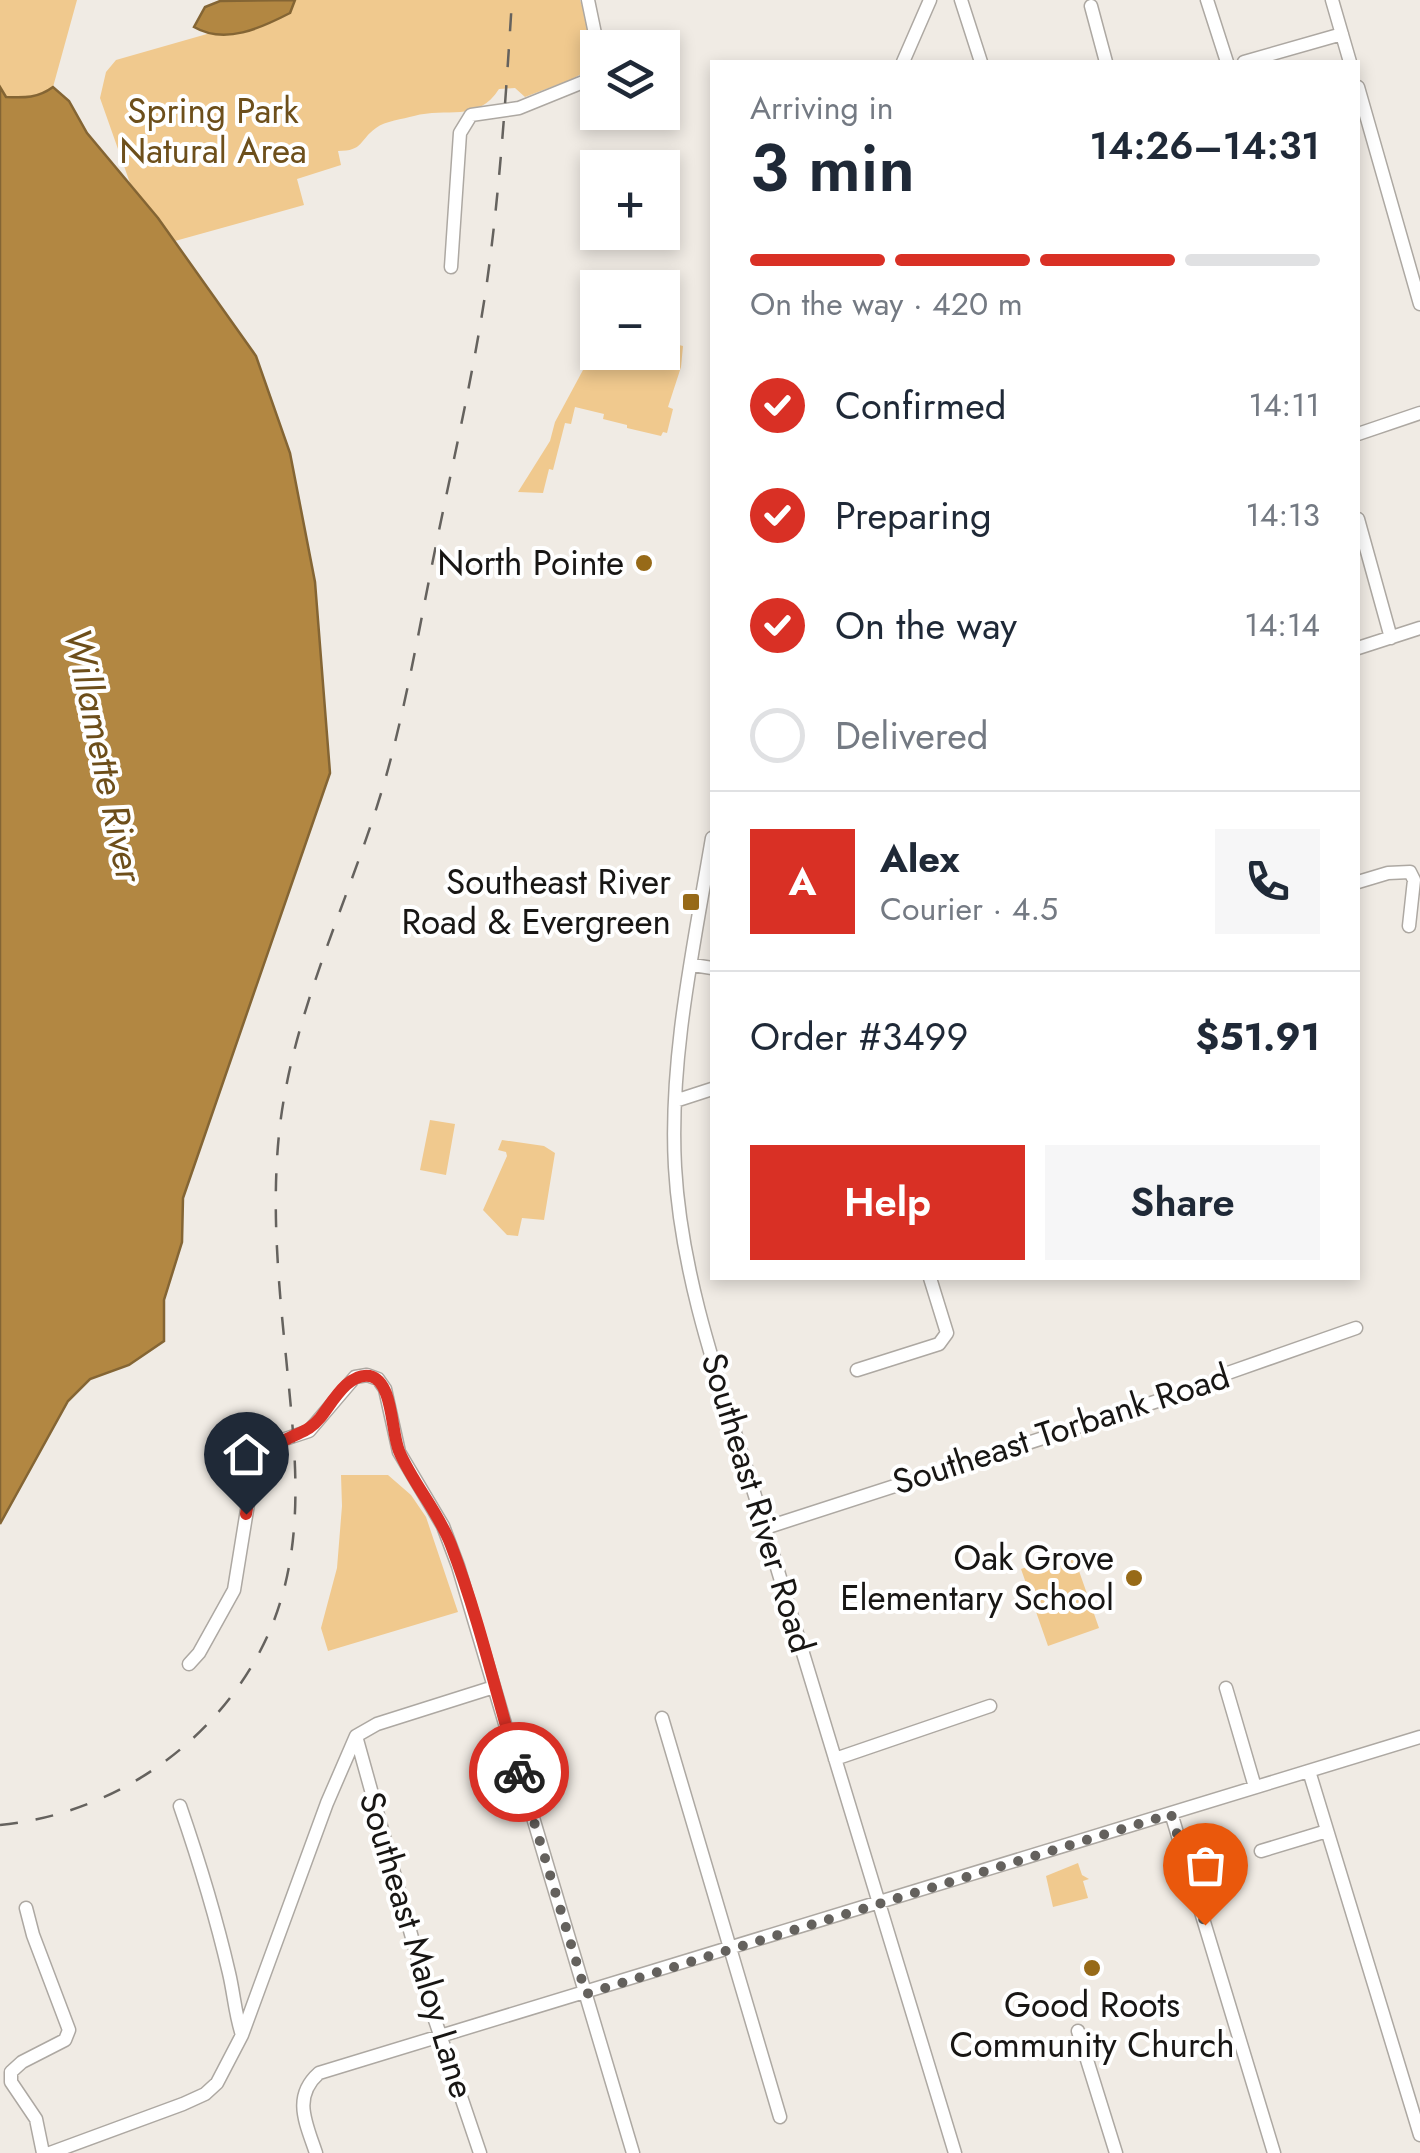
<!DOCTYPE html>
<meta charset="utf-8">
<style>
body{margin:0;font-family:Jost,sans-serif;background:#f6f6f7;color:#1f2937;height:100vh;display:flex;flex-direction:column;font-size:38px;white-space:nowrap}
*{box-sizing:border-box;margin:0}
p{font-size:32px;color:#747a83}
.icon{flex:none;width:55px;height:55px;fill:none;stroke:currentColor;stroke-width:2;stroke-linecap:round;stroke-linejoin:round}
.map{position:relative;flex:1;overflow:hidden}
.side{position:absolute;left:710px;top:60px;width:650px;height:1220px;display:flex;flex-direction:column;background:#fff;border-radius:0px;box-shadow:0 5px 15px #0003}
.side>*{flex:none}
.controls{position:absolute;left:580px;top:30px;display:grid;gap:20px}
.controls a{display:grid;place-items:center;width:100px;height:100px;border-radius:0px;background:#fff;box-shadow:0 5px 15px #0003;font-size:50px}
.pin{position:absolute;display:grid;place-items:center;width:85px;height:85px;color:#fff;margin:-102px -42px;border-radius:50% 50% 50% 0;rotate:-45deg;box-shadow:0 0 10px #0007}
.pin .icon{rotate:45deg}
.courier{position:absolute;display:grid;place-items:center;width:100px;height:100px;margin:-50px;border:8px solid #d93025;border-radius:50%;background:#fff;color:#222;box-shadow:0 2px 12px #0007}
.head em{font-style:normal;font-weight:600}
.head div{display:flex;flex-direction:column-reverse}
.head{display:flex;align-items:center;justify-content:space-between;height:170px;padding:0 40px}
h1{font-size:65px;font-weight:600;line-height:75px}
.bar{display:grid;grid-template-columns:repeat(4,1fr);gap:15px 10px;align-content:center;height:120px;padding:0 40px}
.bar i{height:12px;border-radius:8px;background:#e0e1e3}
.bar .current{background:#d93025}
.bar p{grid-column:span 4}
.line{display:flex;align-items:center;gap:25px;padding:0 40px;border-top:2px solid #e0e1e3}
.line div{flex:1}
.round{display:grid;place-items:center;flex:none;width:105px;height:105px;border-radius:0px;background:#f6f6f7}
ol{padding:0 40px;list-style:none}
li{display:flex;align-items:center;gap:30px;height:110px}
li p{margin-inline-start:auto}
li .icon{padding:10px;border-radius:50%;background:#d93025;color:#fff;stroke-width:4}
li:last-child{color:#747a83}
li i{width:55px;height:55px;border:5px solid #e0e1e3;border-radius:50%}
.button{display:flex;gap:20px;margin-top:auto;padding:20px 40px}
.button a{flex:1;height:115px;border-radius:0px;background:#d93025;color:#fff;font-size:40px;font-weight:600;line-height:115px;text-align:center}
.button a+a{background:#f6f6f7;color:#1f2937}
.map>svg:first-child{display:block}
.green{fill:#f0c98e}
.water{fill:#b28742;stroke:#846534;stroke-width:2.5}
.lines{fill:none;stroke-linecap:round;stroke-linejoin:round}
.minor-casing{stroke:#ada8a2;stroke-width:15}
.minor{stroke:#fff;stroke-width:12}
.rail{stroke:#65625e;stroke-width:2.5;stroke-dasharray:18 18;stroke-linecap:butt}
.done{stroke:#64615d;stroke-width:10;stroke-dasharray:0 18}
.route{stroke:#d93025;stroke-width:12}
.poi-dot{fill:#976a18;stroke:#fff;stroke-width:4}
.labels{text-anchor:middle;dominant-baseline:central;stroke-width:8;stroke-linejoin:round;paint-order:stroke}
.park-label{font-size:35px;fill:#6d4f1b;stroke:#fff}
.poi-label{font-size:35px;fill:#181614;stroke:#fff;text-anchor:end}
.street-label{font-size:35px;fill:#181614;stroke:#fff}
.water-label{font-size:38px;font-style:italic;fill:#6d4e1a;stroke:#fff}
</style>
<div class="map">
<svg width="1420" height="2153" viewBox="0 0 1420 2153">
<rect width="100%" height="100%" fill="#f0ebe4"/>
<path class="green" d="M0 0H77L53 87 41 96 6 97 0 87Z
M295 0H580C607 77 594 70 525 97L515 88 499 89C478 123 446 107 414 116 403 119 385 121 376 128 359 140 364 151 338 151L341 165 297 179 304 205 175 241 130 183 100 98 106 72 116 60 291 10Z
M663 341 683 346 681 367 668 407 673 409 667 433 663 432 661 436 627 428V425L603 419 604 414 575 407 571 424 565 423 553 470 549 469 543 493 518 492 550 441 555 422 597 344 598 352H662Z
M430 1120 455 1124 446 1175 420 1170Z
M502 1140 544 1146 555 1153 544 1220 522 1218 518 1236 507 1235 483 1210 507 1156 506 1152 498 1150Z
M341 1475H388L411 1495 426 1517 458 1612 328 1651 321 1628 337 1568 342 1506Z
M1072 1551 1099 1628 1048 1646 1021 1569Z
M1078 1863 1082 1875 1089 1879 1083 1881 1088 1898 1053 1907 1046 1876Z"/>
<path class="water" d="M295 0 290 13C261 28 225 45 194 27L205 7 220 1Z
M0 87 6 97C25 98 38 98 53 87L69 101 87 133 158 218 256 356 290 453 315 582 330 773 183 1198 182 1242 164 1300V1341L129 1365 90 1379 68 1401 0 1524Z"/>
<g class="lines">
<defs>
<path id="minor" d="M588 0 598 48
M961 0 981 62
M1207 0 1227 62
M1332 0 1350 62
M1091 6 1106 62
M903 62 930 0
M1244 62 1342 34
M1358 87 1420 304
M451 267 460 133 471 115 519 108 598 76
M1358 434 1420 413
M1358 519 1391 638
M1358 648 1420 628
M712 838C694 945 669 1059 675 1167 682 1290 729 1408 764 1525 827 1735 891 1944 955 2153
M1358 882 1388 873 1410 872 1414 880 1409 926
M693 965 712 968
M675 1101 712 1089
M857 1370 939 1344 947 1333 930 1278
M765 1528 1210 1384 1225 1374 1356 1328
M189 1664 199 1653 234 1590 252 1479 258 1465 285 1439 309 1431 355 1377 367 1375 378 1379 385 1389 399 1452 443 1526 458 1566 633 2153
M1226 1688 1255 1787
M662 1718 780 2117
M356 1736 434 2017 480 2153
M356 1736 377 1724 494 1687
M835 1759 990 1706
M1309 1771 1420 2135
M180 1806C199 1861 216 1917 229 1973 234 1994 235 2014 242 2035
M1171 1813 1274 2153
M1261 1851 1327 1831
M26 1908 33 1935 69 2030 65 2040 22 2062 11 2072V2082L36 2119 43 2153
M1078 2031 1116 2153
M50 2153 183 2104 205 2094 217 2083 242 2035 327 1803 356 1736
M316 2153C306 2123 292 2097 319 2073L1420 1737"/>
</defs>
<use href="#minor" class="minor-casing"/>
<use href="#minor" class="minor"/>
<path class="rail" d="M0 1825C115 1814 220 1741 268 1635 308 1545 295 1451 286 1357 278 1279 271 1202 280 1125 296 996 359 882 391 758 409 689 421 619 435 550 453 461 474 372 487 282 500 188 506 94 512 0"/>
</g>
<g class="lines">
<path class="done" d="M519 1772 586 1994 1171 1814 1205 1925"/>
<path class="route" d="M246 1514C251 1483 258 1452 289 1438 303 1431 310 1430 320 1418 332 1403 348 1372 370 1376 393 1381 391 1431 399 1451 413 1484 438 1511 451 1545 479 1618 497 1697 519 1772"/>
</g>
<g class="poi-dot">
<circle cx="644" cy="563" r="10"/>
<rect x="681" y="892" width="20" height="20" rx="5"/>
<circle cx="1134" cy="1578" r="10"/>
<circle cx="1092" cy="1968" r="10"/>
</g>
<g class="labels">
<g class="park-label">
<text x="213" y="111">Spring Park<tspan x="213" dy="40">Natural Area</tspan></text>
</g>
<g class="poi-label">
<text x="624" y="563">North Pointe</text>
<text x="671" y="882">Southeast River<tspan x="671" dy="40">Road &amp; Evergreen</tspan></text>
<text x="1114" y="1558">Oak Grove<tspan x="1114" dy="40">Elementary School</tspan></text>
<text x="1092" y="2005" text-anchor="middle">Good Roots<tspan x="1092" dy="40">Community Church</tspan></text>
</g>
<g class="street-label">
<text transform="translate(1061 1429) rotate(-18)">Southeast Torbank Road</text>
<text transform="translate(758 1503) rotate(73)">Southeast River Road</text>
<text transform="translate(417 1945) rotate(73)">Southeast Maloy Lane</text>
</g>
<g class="water-label">
<text transform="translate(104 755) rotate(78)">Willamette River</text>
</g>
</g>
</svg>
<div class="controls">
<a><svg class="icon" aria-label="layers" viewBox="0 0 24 24"><path d="M12 4l9 5-9 5-9-5zM3 14l9 5 9-5"/></svg></a>
<a>+</a>
<a>−</a>
</div>
<div class="pin" style="left:1205px;top:1925px;background:#ea580c"><svg class="icon" aria-label="bag" viewBox="0 0 24 24"><path d="M5 8h14l-1 12H6zM9 8a3 3 0 0 1 6 0"/></svg></div>
<div class="pin" style="left:246px;top:1514px;background:#1f2937"><svg class="icon" aria-label="home" viewBox="0 0 24 24"><path d="M3 11l9-7 9 7M6 9v11h12V9"/></svg></div>
<div class="courier" style="left:519px;top:1772px"><svg class="icon" aria-label="bike" viewBox="0 0 24 24"><circle cx="6" cy="16" r="4"/><circle cx="18" cy="16" r="4"/><path d="M6 16l4-8h5l3 8M10 8l3 8H6M13 5h3"/></svg></div>
<section class="side">
<div class="head"><div><h1>3 min</h1><p>Arriving in</p></div><em>14:26–14:31</em></div>
<div class="bar"><i class="current"></i><i class="current"></i><i class="current"></i><i></i><p>On the way · 420 m</p></div>
<ol>
<li><svg class="icon" aria-label="check" viewBox="0 0 24 24"><path d="M5 12l5 5 9-10"/></svg>Confirmed<p>14:11</p></li>
<li><svg class="icon" aria-label="check" viewBox="0 0 24 24"><path d="M5 12l5 5 9-10"/></svg>Preparing<p>14:13</p></li>
<li><svg class="icon" aria-label="check" viewBox="0 0 24 24"><path d="M5 12l5 5 9-10"/></svg>On the way<p>14:14</p></li>
<li><i></i>Delivered</li>
</ol>
<div class="line" style="height:180px"><b class="round" style="background:#d93025;color:#fff">A</b><div><b>Alex</b><p>Courier · 4.5</p></div><a class="round"><svg class="icon" aria-label="phone" viewBox="0 0 24 24"><path d="M5 4h4l2 5-3 2q2 4 5 5l2-3 5 2v4C11 20 4 13 5 4z"/></svg></a></div>
<div class="line" style="height:130px"><div>Order #3499</div><b>$51.91</b></div>
<div class="button"><a>Help</a><a>Share</a></div>
</section>
</div>
